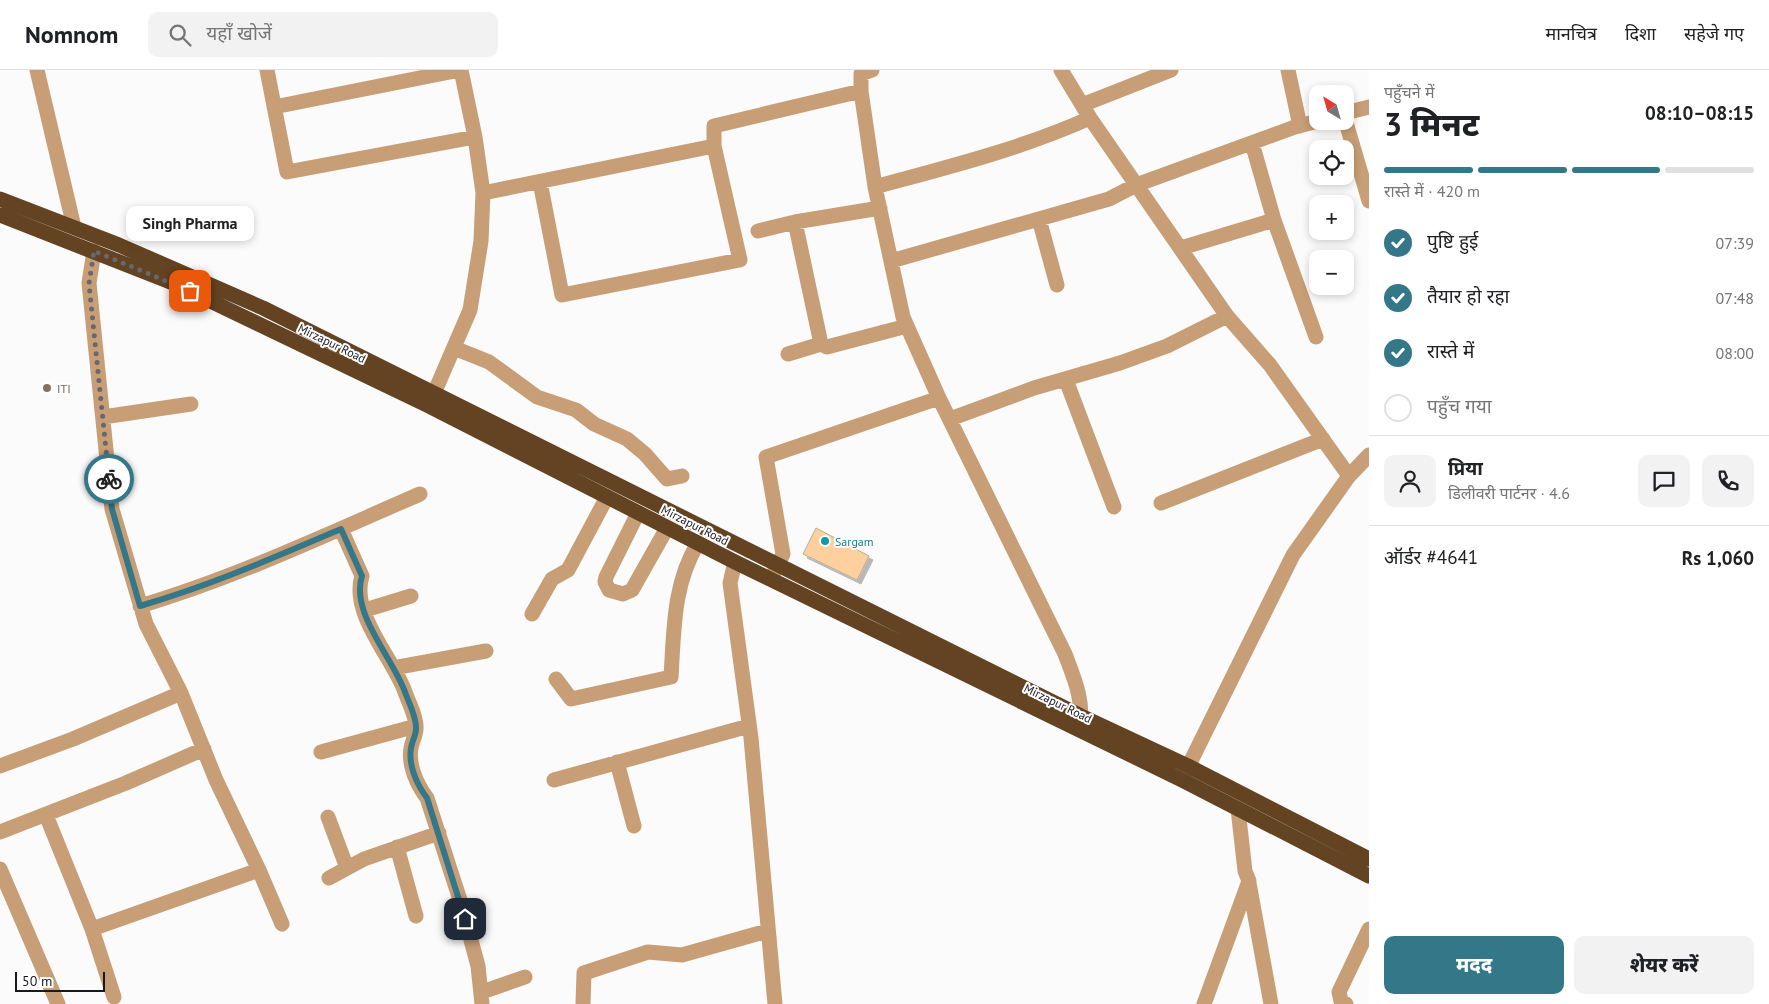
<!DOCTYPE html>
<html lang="hi">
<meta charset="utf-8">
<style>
body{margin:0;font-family:"PT Sans","Noto Sans Devanagari",sans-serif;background:#f2f2f2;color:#202124;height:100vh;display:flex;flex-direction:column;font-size:19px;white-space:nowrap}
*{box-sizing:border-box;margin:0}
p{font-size:16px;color:#757577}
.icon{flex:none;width:28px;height:28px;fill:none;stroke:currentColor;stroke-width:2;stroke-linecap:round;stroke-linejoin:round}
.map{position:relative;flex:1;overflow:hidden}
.drawer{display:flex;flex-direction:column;background:#fff;width:400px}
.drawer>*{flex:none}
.needle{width:32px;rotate:323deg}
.controls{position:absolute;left:1309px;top:15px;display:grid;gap:10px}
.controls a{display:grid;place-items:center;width:45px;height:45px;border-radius:10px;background:#fff;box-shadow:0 2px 8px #0003;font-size:25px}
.scale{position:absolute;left:15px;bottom:12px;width:90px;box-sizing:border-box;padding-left:5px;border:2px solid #191821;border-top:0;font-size:14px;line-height:18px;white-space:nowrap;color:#191821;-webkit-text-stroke:4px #fff;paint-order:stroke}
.pin{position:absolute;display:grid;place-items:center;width:42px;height:42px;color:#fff;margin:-21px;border-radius:10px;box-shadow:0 2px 8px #0006}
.courier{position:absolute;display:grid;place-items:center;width:50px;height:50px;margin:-25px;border:4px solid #347788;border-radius:50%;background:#fff;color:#222;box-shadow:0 1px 6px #0007}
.bubble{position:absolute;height:35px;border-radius:10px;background:#fff;box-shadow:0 2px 8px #0003;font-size:16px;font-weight:800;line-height:35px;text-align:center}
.overview em{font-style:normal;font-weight:800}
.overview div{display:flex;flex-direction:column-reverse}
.overview{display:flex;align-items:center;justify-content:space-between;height:85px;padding:0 15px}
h1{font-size:32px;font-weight:800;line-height:38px}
.bar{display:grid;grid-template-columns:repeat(4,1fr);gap:8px 5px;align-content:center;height:60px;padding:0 15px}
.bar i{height:6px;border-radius:4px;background:#e0e0e0}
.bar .on{background:#347788}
.bar p{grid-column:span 4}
.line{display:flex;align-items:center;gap:12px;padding:0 15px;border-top:1px solid #e0e0e0}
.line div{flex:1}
.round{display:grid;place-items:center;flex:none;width:52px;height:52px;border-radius:10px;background:#f2f2f2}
ol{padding:0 15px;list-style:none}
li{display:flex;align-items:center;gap:15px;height:55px}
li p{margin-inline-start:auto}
li .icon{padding:5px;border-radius:50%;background:#347788;color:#fff;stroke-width:4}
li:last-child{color:#757577}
li i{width:28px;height:28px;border:2px solid #e0e0e0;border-radius:50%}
.cta{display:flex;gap:10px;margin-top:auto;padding:10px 15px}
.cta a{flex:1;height:58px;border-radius:10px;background:#347788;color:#fff;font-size:20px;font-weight:800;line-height:58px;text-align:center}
.cta a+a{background:#f2f2f2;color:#202124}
header{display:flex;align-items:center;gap:30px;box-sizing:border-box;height:70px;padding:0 25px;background:#fff;border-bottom:1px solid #e0e0e0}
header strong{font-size:24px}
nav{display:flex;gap:28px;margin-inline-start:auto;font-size:18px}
.search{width:350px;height:45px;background:#f2f2f2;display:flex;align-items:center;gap:12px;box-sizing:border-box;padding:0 18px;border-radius:10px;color:#757577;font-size:19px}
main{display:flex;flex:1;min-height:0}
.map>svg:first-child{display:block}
.building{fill:#fdd09e;stroke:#bcaa95;filter:url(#shadow)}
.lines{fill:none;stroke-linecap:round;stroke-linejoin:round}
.minor{stroke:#c79e76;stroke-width:15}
.highway{stroke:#634322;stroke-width:15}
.done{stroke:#68676d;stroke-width:5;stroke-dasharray:0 9}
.route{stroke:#347788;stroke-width:6}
.education-dot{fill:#8d6e63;stroke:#fff;stroke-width:2}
.culture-dot{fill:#0f9aa8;stroke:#fff;stroke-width:2}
.labels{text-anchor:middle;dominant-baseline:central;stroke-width:4;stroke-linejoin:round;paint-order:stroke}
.street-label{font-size:12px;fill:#191821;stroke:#fff}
.education-label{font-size:12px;fill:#785e54;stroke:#fff;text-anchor:start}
.culture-label{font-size:12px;fill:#0d838f;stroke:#fff;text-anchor:start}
</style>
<header>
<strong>Nomnom</strong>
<div class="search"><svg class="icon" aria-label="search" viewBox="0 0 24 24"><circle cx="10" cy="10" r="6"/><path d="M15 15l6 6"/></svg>यहाँ खोजें</div>
<nav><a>मानचित्र</a><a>दिशा</a><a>सहेजे गए</a></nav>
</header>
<main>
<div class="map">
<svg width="1369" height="934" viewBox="0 0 1369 934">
<defs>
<filter id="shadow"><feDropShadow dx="4" dy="4" stdDeviation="0" flood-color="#0004"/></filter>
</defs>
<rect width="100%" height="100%" fill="#fbfbfb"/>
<path class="building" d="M816 458 869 486 857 510 803 484Z"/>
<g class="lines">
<path class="minor" d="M37 0 74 157
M267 0 287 102 475 67
M872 0 861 4V21L875 117 903 247 939 328 1065 584C1074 608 1084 630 1080 657
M1061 0 1090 48 1227 246 1270 295 1349 406
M1288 0 1300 56
M1082 35 1171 0
M274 37 460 0
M1345 43 1369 37
M1345 49 1369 131
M1252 73 1274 150 1316 267
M540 112 562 225 740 190 714 76V56L861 21
M875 117C948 97 1021 79 1090 48
M483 123 714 76
M880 138 795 152 821 274 827 277 907 256
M1039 149 1057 215
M758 161 795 152
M1181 178 1274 150
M94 181 89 213 112 439 146 554 181 623 216 710 259 800 282 854
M891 191 1109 129 1136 115 1295 57 1318 51
M454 278 489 292 537 327 576 340 594 354 627 369 645 384 667 409 682 406
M788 284 821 274
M1066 310 1114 437
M429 335 470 240 481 171 483 123 475 67 461 0
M103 347 191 334
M950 349 1034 318 1120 293 1167 276 1227 246
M1161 433 1323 369
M638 443 606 507 605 512 609 520 623 524 632 520 667 458
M341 459 362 506C350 544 393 588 405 622 409 633 417 648 416 659 416 665 412 671 411 678 408 695 417 715 427 728L461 833 478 896 482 934
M735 492 730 513 751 668 775 934
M771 509 783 484 766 387 939 328
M140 536C237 507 328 464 420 424
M365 540 411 526
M532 544 552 509 568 500 607 427
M393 598 486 581
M556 609 571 629 671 607C674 560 673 514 698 473
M321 682 416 656
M617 692 634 756
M0 696 73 669 181 623
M1183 707 1293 485 1349 406 1369 385
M554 710 749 656
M46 745 92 859 114 927
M328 747 347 798
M0 762 126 713 204 679
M397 777 416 846
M0 799 58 934
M329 808 364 789 439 763
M1249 813 1271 934
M92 859 259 800
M482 922 525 907
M583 934 584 903 648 882 682 885 767 861
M1204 934 1249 811 1245 801 1238 739
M1346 934 1341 931 1339 922 1369 859"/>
<path class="highway" d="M0 129 119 175 263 238 1081 646 1188 696 1369 789
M0 145 173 213 429 336 735 492 1182 710 1369 806"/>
</g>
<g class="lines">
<path class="done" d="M109 409 89 214 94 181 190 221"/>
<path class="route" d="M109 409 112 439 140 536C212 515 273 488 341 459L362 506C350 543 393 588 405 622 409 633 417 648 416 659 416 665 412 671 411 678 408 695 417 715 427 728L465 849"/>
</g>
<circle class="education-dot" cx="47" cy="318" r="5"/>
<circle class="culture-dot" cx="825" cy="471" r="5"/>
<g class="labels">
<g class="street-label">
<text transform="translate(332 273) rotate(26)">Mirzapur Road</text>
<text transform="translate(695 455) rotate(27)">Mirzapur Road</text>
<text transform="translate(1058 633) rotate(26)">Mirzapur Road</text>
</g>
<g class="education-label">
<text x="57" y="318">ITI</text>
</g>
<g class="culture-label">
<text x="835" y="471">Sargam</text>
</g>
</g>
</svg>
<div class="controls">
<a><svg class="needle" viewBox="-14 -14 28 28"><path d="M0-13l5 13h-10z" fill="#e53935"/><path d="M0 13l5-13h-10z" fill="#757577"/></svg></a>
<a><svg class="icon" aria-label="locate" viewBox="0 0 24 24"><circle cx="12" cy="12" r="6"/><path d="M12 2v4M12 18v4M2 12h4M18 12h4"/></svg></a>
<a>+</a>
<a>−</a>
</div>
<div class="scale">50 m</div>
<div class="pin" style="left:190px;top:221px;background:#ea580c"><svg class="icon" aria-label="bag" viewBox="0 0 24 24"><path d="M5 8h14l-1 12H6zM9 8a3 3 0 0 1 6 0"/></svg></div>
<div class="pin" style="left:465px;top:849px;background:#1f2937"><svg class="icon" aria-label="home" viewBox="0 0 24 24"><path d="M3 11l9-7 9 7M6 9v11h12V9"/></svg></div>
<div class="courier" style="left:109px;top:409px"><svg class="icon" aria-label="bike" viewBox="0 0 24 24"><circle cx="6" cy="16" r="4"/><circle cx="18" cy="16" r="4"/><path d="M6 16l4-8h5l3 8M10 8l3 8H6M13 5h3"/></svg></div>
<div class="bubble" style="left:126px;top:136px;width:128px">Singh Pharma</div>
</div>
<section class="drawer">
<div class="overview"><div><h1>3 मिनट</h1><p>पहुँचने में</p></div><em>08:10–08:15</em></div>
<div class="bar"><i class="on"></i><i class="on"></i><i class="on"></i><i></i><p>रास्ते में · 420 m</p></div>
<ol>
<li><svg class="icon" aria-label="check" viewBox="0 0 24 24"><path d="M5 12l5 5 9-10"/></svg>पुष्टि हुई<p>07:39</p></li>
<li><svg class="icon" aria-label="check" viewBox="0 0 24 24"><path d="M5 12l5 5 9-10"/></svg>तैयार हो रहा<p>07:48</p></li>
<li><svg class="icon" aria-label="check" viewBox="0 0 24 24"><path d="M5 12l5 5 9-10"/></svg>रास्ते में<p>08:00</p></li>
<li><i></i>पहुँच गया</li>
</ol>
<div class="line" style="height:90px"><a class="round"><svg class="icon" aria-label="person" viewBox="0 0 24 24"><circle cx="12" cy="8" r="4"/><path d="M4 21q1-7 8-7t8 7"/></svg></a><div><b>प्रिया</b><p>डिलीवरी पार्टनर · 4.6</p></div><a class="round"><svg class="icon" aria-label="chat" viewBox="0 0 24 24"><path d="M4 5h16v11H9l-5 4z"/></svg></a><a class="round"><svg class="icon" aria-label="phone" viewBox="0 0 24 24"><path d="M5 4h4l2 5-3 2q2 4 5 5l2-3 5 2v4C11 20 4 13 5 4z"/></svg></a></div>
<div class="line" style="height:65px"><div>ऑर्डर #4641</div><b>Rs 1,060</b></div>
<div class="cta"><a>मदद</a><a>शेयर करें</a></div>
</section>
</main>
